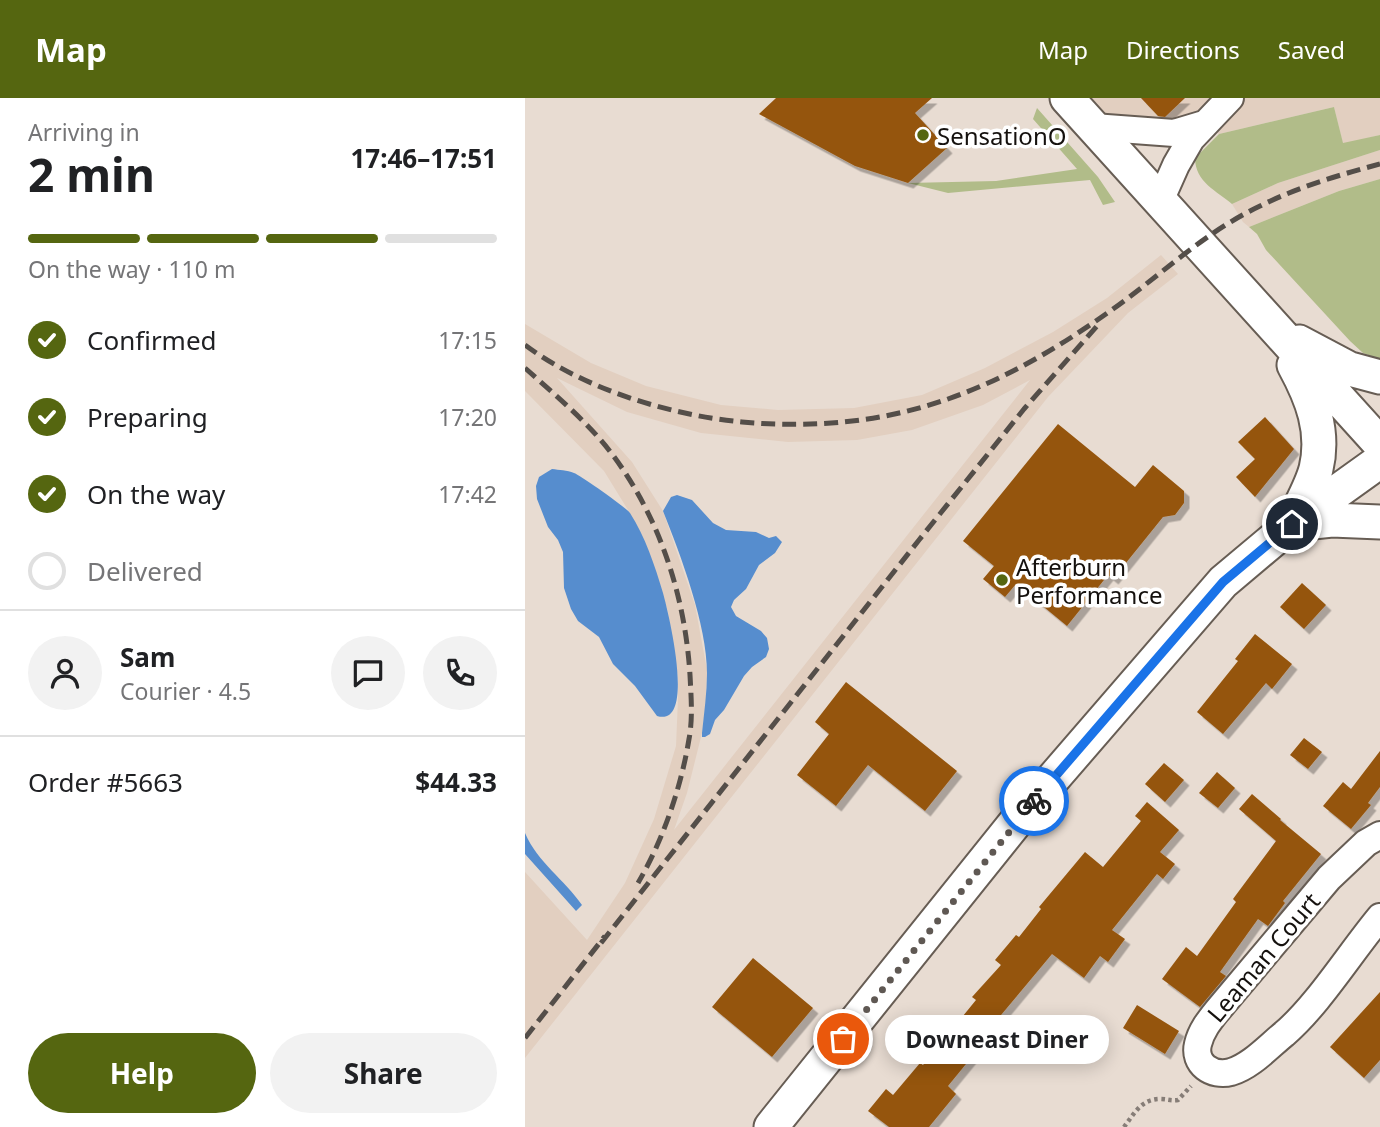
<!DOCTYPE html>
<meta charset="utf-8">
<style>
body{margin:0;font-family:"Noto Sans",sans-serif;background:#f2f2f2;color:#202124;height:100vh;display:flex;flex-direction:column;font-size:26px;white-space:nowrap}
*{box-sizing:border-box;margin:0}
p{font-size:23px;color:#757577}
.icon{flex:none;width:38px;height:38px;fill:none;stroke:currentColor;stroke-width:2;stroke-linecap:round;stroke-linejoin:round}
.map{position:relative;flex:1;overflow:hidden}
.panel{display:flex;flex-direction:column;background:#fff;width:525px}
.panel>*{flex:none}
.pin{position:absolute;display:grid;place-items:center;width:60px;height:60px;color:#fff;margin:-30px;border:4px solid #fff;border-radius:50%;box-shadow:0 2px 7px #0007}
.courier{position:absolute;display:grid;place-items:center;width:70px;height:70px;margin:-35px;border:5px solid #1a73e8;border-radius:50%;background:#fff;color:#222;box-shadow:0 2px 9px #0007}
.bubble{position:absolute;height:49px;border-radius:24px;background:#fff;box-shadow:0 4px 18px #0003;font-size:23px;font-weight:700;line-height:49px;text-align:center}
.summary em{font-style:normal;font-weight:700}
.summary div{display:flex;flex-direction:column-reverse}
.summary{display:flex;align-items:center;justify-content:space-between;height:119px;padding:0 28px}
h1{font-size:46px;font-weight:700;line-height:52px}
.bar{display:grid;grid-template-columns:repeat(4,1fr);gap:10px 7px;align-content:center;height:84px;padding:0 28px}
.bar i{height:9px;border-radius:5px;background:#e0e0e0}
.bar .active{background:#556610}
.bar p{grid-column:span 4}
.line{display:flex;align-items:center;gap:18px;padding:0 28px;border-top:2px solid #e0e0e0}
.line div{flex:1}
.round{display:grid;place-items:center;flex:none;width:74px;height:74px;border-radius:37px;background:#f2f2f2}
ol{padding:0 28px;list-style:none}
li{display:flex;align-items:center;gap:21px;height:77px}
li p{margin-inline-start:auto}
li .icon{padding:7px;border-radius:50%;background:#556610;color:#fff;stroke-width:4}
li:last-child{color:#757577}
li i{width:38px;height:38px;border:4px solid #e0e0e0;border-radius:50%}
.cta{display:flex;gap:14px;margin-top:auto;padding:14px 28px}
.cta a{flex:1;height:80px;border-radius:42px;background:#556610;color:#fff;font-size:28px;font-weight:700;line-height:80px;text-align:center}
.cta a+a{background:#f2f2f2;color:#202124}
header{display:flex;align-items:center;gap:42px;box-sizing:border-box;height:98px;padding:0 35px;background:#556610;color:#fff}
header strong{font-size:33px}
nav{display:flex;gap:38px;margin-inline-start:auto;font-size:24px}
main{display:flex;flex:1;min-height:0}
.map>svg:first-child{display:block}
.built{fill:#e2cfc0;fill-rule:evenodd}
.green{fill:#b1bc89}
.water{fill:#568dce}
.building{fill:#95550d;filter:url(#shadow)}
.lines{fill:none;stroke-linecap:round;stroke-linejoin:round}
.minor-casing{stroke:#675d54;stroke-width:30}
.major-casing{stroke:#675d54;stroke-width:37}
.path{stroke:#867d77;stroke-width:4.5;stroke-dasharray:3.5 3.5;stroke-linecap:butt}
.minor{stroke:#fff;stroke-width:26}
.major{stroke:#fff;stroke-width:33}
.rail{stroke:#544e49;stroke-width:5;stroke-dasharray:14 7;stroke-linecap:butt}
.done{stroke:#5f5853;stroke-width:7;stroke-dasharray:0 12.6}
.route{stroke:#1a73e8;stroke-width:9}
.poi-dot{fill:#556610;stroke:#fff;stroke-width:2.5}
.labels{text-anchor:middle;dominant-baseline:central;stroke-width:7;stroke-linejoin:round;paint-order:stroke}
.poi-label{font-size:24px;fill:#15110e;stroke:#fff;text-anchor:start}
.street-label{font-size:24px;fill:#15110e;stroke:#fff}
</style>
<header>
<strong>Map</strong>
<nav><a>Map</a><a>Directions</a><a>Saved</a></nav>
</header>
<main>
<section class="panel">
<div class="summary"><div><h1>2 min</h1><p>Arriving in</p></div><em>17:46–17:51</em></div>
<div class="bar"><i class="active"></i><i class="active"></i><i class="active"></i><i></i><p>On the way · 110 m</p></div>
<ol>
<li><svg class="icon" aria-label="check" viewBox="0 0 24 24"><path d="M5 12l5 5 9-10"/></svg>Confirmed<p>17:15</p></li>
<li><svg class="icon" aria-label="check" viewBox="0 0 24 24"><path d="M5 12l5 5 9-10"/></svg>Preparing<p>17:20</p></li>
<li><svg class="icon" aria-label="check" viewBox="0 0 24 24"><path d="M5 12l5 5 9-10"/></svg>On the way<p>17:42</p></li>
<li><i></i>Delivered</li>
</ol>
<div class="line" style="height:126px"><a class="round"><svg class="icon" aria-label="person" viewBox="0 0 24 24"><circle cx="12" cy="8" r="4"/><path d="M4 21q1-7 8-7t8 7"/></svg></a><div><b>Sam</b><p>Courier · 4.5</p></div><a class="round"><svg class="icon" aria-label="chat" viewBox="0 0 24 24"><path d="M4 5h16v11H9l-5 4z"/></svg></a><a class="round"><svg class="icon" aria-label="phone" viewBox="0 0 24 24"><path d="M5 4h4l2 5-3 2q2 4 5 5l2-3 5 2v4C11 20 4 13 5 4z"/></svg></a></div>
<div class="line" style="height:91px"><div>Order #5663</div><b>$44.33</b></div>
<div class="cta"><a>Help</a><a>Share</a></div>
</section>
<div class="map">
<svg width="855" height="1029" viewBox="0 0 855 1029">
<defs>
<filter id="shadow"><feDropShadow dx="5.5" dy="5.5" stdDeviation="0" flood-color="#0004"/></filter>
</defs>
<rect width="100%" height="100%" fill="#e8dcd2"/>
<path class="built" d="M542 0H855V37L818 46 809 9 694 36 679 26 568 29Z
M855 52V81L814 93 724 129 718 124 707 106 753 85Z
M636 157 653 176 603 215 523 299 0 960V774L62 842 100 785 129 721 151 648 153 600V579L143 514 123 452 103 412 79 373 0 293V226L66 265 121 288 196 307 253 312 329 310 397 297 460 270 528 234 582 200ZM32 280 102 314 176 335 263 344 332 342 387 332 458 307 505 282 149 732 162 695 177 635 181 604 182 572 170 507 138 413 107 364Z"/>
<path class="green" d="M809 9 818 45 855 37V52L753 85 707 106C692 93 670 84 670 60L694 36Z
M512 10 573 79 590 104 578 107 565 82 423 95 383 85 471 83 552 71 508 21Z
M855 81V261L838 255 825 243 741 152 732 136 724 129 814 93Z"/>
<path class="water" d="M27 371C34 372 42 372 49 375 55 377 102 410 105 415 120 438 130 468 138 495 143 513 172 630 132 618L110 588 88 566 74 539 53 523 46 511 39 490 38 454 33 442 23 429 12 401 11 388 14 379Z
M152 397 167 402 188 425 201 432 231 434 244 440 251 438 257 444 250 455 234 467 221 491 209 502 206 509 211 518 236 533 242 540 244 551 241 559 227 569 219 578 199 612 190 622 185 636 180 639H177V635C179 615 182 595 182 575 182 527 156 458 138 413L146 399Z
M0 735C13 765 39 781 57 807L51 813 0 756Z"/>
<path class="building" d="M251 0H407L390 15 422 50 383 85 330 68 234 16Z
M616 0H660L640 19 633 18Z
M740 319 769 351 730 399 711 379 730 361 713 344Z
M533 326 610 389 628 367 659 393V405L650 417 638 419 588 481 583 477 542 528 491 486 480 499 458 481 469 468 438 443Z
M777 485 801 507 779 531 755 509Z
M730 536 767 566 747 591 741 585 698 636 672 614 713 563 710 561Z
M321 584 432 673 400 713 343 667 311 708 272 677 304 636 290 624Z
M779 640 797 654 783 671 765 657Z
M855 653V689L843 705 846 707 826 731 798 708 818 684 826 691Z
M639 665 659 682 640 704 620 686Z
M692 674 710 690 693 710 674 695Z
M727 696 756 721 755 722 796 756 758 803 760 805 743 828 733 821 695 874 701 878 675 909 637 881 661 849 672 858 711 804 708 801 751 743 714 711Z
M622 704 654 732 635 754 650 766 638 781 632 776 587 832 600 841 583 864 575 858 559 880 527 856 456 941 459 944 423 988 431 996 404 1029H364L343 1013 361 991 368 997 395 965 398 967 451 902 447 899 476 867 470 862 491 837 494 839 516 811 514 809 560 754 578 769 616 723 610 718Z
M228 860 288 910 247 959 187 909Z
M855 894V962L839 980 805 949Z
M612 907 654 933 640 956 598 930Z"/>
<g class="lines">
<defs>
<path id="minor" d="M568 29 649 35 679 26
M635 103 651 67 666 41 705 0
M855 737 841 745 804 780 692 913C684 923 676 933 673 946 668 966 687 979 706 974 726 968 743 949 759 936 793 907 825 855 855 819"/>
<path id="major" d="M542 0 855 346
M774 244 825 271 855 279
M767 426C774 409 786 390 791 371 800 333 787 300 769 267
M769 426 807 422 855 424
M246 1029 494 720 698 484 767 426 855 363"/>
</defs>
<use href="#minor" class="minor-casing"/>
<use href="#major" class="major-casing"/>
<path class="path" d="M599 1029C609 1016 616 1001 635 1001 642 1001 646 1003 653 1002L666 988"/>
<use href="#minor" class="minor"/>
<use href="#major" class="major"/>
<path class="rail" d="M0 247C59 291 144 317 217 324 365 337 469 296 588 211 637 176 680 134 735 108 773 89 814 77 855 66
M0 270C30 297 63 324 87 356 135 420 160 498 165 577 166 598 168 620 164 641 156 690 138 742 113 785
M76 845 394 442 499 311 572 228
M0 940 80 838"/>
</g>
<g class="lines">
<path class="done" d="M318 941 509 703"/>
<path class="route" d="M509 703 698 484 767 426"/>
</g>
<g class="poi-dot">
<circle cx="398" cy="37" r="7"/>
<circle cx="477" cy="482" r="7"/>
</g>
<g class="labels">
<g class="poi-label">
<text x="412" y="37">SensationO</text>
<text x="491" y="468">Afterburn<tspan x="491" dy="28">Performance</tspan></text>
</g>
<g class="street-label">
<text transform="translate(738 859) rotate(-50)">Leaman Court</text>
</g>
</g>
</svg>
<div class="pin" style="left:318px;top:941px;background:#ea580c"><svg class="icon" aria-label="bag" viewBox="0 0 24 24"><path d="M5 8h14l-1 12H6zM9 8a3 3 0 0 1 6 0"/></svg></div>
<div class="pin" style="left:767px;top:426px;background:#1f2937"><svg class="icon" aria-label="home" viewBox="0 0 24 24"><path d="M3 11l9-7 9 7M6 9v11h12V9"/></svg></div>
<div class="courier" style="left:509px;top:703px"><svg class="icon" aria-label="bike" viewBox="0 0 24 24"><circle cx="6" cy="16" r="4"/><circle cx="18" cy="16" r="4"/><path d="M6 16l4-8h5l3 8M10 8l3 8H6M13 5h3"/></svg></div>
<div class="bubble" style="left:360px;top:917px;width:224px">Downeast Diner</div>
</div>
</main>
